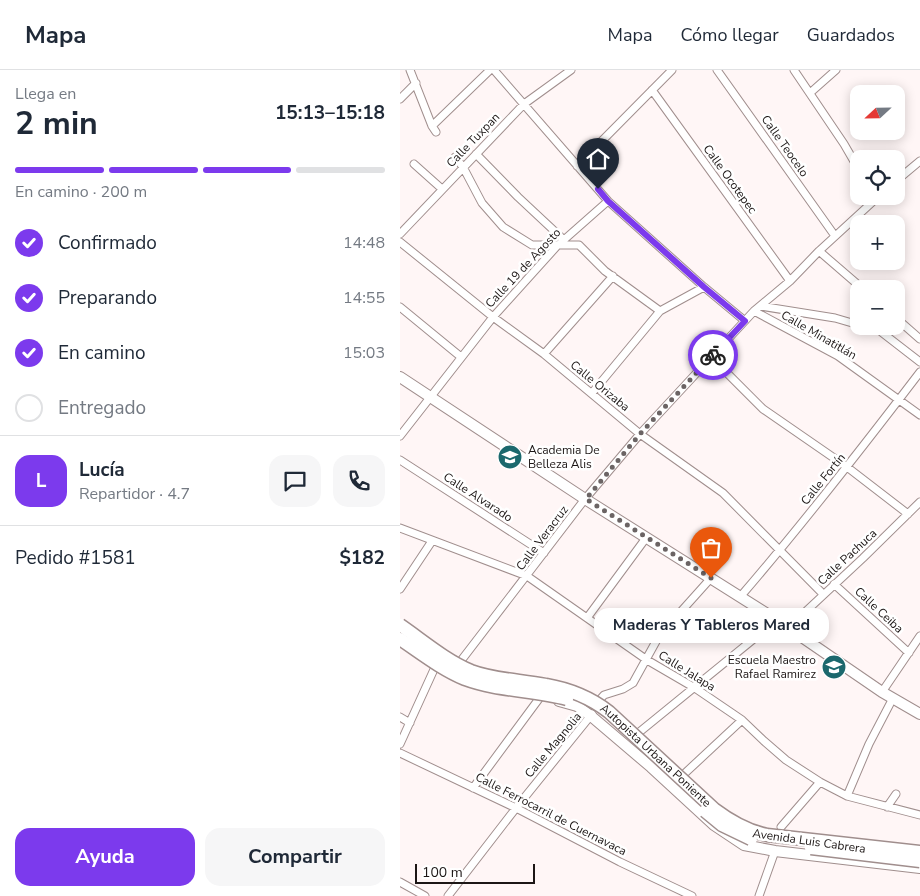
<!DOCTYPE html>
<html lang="es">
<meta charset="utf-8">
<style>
body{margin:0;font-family:"Nunito Sans",sans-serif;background:#f6f6f7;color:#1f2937;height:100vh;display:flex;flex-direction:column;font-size:19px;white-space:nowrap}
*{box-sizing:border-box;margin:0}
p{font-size:16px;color:#747a83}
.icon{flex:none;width:28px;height:28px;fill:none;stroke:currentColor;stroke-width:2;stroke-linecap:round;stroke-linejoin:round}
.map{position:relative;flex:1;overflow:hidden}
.sheet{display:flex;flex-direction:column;background:#fff;width:400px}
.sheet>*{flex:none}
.needle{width:32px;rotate:248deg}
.tools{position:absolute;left:450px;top:15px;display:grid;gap:10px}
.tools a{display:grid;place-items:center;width:55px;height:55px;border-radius:10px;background:#fff;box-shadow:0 2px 12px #0003;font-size:25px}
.scale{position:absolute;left:15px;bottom:12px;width:120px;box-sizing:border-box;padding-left:5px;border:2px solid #1c1615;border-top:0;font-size:14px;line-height:18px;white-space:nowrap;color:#1c1615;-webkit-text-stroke:4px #fff;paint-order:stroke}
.pin{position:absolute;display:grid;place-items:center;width:42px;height:42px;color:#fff;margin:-51px -21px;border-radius:50% 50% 50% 0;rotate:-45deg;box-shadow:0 0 5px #0007}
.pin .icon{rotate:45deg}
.courier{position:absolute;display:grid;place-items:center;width:50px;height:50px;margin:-25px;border:4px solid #7c3aed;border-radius:50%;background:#fff;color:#222;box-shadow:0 1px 6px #0007}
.bubble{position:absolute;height:35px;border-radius:15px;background:#fff;box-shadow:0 2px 12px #0003;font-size:16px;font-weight:700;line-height:35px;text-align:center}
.headline em{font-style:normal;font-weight:700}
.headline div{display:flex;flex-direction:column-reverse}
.headline{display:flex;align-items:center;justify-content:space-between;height:85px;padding:0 15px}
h1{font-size:32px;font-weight:700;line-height:38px}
.bar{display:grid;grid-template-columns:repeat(4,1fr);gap:8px 5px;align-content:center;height:60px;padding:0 15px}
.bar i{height:6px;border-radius:4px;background:#e0e1e3}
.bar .on{background:#7c3aed}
.bar p{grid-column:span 4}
.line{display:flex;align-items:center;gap:12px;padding:0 15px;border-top:1px solid #e0e1e3}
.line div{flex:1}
.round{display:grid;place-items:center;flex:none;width:52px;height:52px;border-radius:15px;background:#f6f6f7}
ol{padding:0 15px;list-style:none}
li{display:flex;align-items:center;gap:15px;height:55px}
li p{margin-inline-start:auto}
li .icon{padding:5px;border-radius:50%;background:#7c3aed;color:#fff;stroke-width:4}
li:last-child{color:#747a83}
li i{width:28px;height:28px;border:2px solid #e0e1e3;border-radius:50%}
.button{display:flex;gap:10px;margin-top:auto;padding:10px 15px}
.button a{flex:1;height:58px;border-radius:15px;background:#7c3aed;color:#fff;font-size:20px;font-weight:700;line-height:58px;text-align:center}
.button a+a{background:#f6f6f7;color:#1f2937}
header{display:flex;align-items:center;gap:30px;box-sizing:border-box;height:70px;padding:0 25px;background:#fff;border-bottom:1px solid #e0e1e3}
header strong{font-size:24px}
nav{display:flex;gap:28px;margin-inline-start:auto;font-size:18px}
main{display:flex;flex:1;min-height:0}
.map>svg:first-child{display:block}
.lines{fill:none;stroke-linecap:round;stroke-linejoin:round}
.street-casing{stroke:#a08e8d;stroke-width:9}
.secondary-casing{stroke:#a08e8d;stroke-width:12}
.street{stroke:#fff;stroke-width:7}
.secondary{stroke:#fff;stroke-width:10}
.highway-bridge-casing{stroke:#a08e8d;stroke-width:15;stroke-linecap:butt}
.highway-bridge{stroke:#fff;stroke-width:12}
.done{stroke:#6b6464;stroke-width:5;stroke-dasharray:0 9}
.route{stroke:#7c3aed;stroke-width:6}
.labels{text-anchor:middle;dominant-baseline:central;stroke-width:5;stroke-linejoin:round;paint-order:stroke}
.street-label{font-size:12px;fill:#1c1615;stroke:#fff}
.poi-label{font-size:12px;fill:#1c1615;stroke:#fff;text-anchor:start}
</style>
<header>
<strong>Mapa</strong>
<nav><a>Mapa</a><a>Cómo llegar</a><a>Guardados</a></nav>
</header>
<main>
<section class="sheet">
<div class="headline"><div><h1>2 min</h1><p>Llega en</p></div><em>15:13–15:18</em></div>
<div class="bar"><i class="on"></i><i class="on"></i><i class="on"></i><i></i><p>En camino · 200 m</p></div>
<ol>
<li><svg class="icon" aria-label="check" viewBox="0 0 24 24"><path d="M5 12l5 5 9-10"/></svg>Confirmado<p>14:48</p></li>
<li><svg class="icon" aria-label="check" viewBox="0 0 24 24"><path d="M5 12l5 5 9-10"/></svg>Preparando<p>14:55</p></li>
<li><svg class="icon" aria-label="check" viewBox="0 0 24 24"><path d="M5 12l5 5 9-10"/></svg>En camino<p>15:03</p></li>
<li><i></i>Entregado</li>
</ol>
<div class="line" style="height:90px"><b class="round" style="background:#7c3aed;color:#fff">L</b><div><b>Lucía</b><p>Repartidor · 4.7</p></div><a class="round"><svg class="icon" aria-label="chat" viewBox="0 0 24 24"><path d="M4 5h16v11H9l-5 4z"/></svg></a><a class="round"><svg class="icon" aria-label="phone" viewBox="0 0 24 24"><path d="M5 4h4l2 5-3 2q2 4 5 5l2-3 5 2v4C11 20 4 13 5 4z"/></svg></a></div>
<div class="line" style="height:65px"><div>Pedido #1581</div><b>$182</b></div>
<div class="button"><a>Ayuda</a><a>Compartir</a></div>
</section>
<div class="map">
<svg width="520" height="826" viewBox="0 0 520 826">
<rect width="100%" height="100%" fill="#fff6f6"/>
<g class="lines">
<defs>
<path id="street" d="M10 0 32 56 36 62
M94 0 208 131 304 217 345 251
M317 0 435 166
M394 0 444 74 459 100
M252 20 390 211
M410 23 436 0
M0 29 16 13
M32 56 90 0
M76 84 118 127 164 170
M55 87 63 97 82 133 103 157 132 175H179L205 201 260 241
M14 94 42 119
M177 96 272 0
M496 111 520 91
M0 164 124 34 171 0
M0 172 93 247 144 284 240 364 323 423 423 524
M419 181 463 219
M360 236 435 248 459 255
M0 237 61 287
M354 241 438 286 520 345
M496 248 520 269
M464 256 480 261 520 292
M144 284 213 206
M311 287 363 339 447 397 508 444
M192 323 260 241 304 217
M0 366 93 247 157 176 208 131
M0 390 144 483
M0 458 127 506 247 590 295 618 342 650 364 671 386 690 420 712 447 726 520 745
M434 514 509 583
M0 519 32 471
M340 527C403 454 462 378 520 302
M187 548 246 468
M388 558 463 488 520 432
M60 592 185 429 240 364 354 241 390 211 419 181 479 126
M482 622 520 566
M196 634 204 625 223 619 233 613 259 566 311 508
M0 647 10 653
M237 664 377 550
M0 674 36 595
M0 683 116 738 220 792 292 826
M283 705 342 650
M73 718 141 626
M447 726 469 674 493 628
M487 737 496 724
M381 757 420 712
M0 812 25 826
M48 826 116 738 192 644
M359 826 375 781"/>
<path id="secondary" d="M0 307 185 429 377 550 482 622 520 644
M159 631 177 636 191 646 251 697 314 755 344 775 375 781 520 798"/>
</defs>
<use href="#street" class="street-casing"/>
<use href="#secondary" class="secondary-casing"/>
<use href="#street" class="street"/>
<use href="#secondary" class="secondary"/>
<defs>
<g id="highway-bridge">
<path id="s1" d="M0 555C22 570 45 590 71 601 95 610 121 610 146 615 169 619 191 628 209 642L314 739C330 751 347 761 367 765L520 782"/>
<path d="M0 569C21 583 41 599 65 609 97 621 134 620 167 629"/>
<path d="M305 741 322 755 351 769"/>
<path d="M411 778 520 791"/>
</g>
</defs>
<use href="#highway-bridge" class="highway-bridge-casing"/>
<use href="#highway-bridge" class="highway-bridge"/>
</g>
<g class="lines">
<path class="done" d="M311 508 186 429 240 364 313 285"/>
<path class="route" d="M198 119 208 131 304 217 345 251 313 285"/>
</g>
<defs>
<symbol id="university-disc" viewBox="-11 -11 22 22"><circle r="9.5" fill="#1b686d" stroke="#fff"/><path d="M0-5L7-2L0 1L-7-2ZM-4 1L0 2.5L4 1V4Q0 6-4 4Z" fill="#fff"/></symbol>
<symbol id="school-disc" viewBox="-11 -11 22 22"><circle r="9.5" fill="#1b686d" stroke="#fff"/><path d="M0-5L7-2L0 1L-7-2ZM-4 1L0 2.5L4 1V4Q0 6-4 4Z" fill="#fff"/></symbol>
</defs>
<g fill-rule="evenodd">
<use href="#university-disc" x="96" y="373" width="28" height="28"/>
<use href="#school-disc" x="420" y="583" width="28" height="28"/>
</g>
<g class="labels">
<g class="street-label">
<text transform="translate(73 70) rotate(-46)">Calle Tuxpan</text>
<text transform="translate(385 76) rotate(55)">Calle Teocelo</text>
<text transform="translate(330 109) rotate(54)">Calle Ocotepec</text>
<text transform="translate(123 198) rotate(-47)">Calle 19 de Agosto</text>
<text transform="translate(419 265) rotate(30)">Calle Minatitlán</text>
<text transform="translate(200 316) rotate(39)">Calle Orizaba</text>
<text transform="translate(423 409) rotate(-51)">Calle Fortín</text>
<text transform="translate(78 427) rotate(33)">Calle Alvarado</text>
<text transform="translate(142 468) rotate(-53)">Calle Veracruz</text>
<text transform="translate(447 487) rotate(-43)">Calle Pachuca</text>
<text transform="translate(479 540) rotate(43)">Calle Ceiba</text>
<text transform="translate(287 601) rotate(32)">Calle Jalapa</text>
<text transform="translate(153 675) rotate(-50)">Calle Magnolia</text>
<text stroke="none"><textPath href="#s1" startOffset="294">Autopista Urbana Poniente</textPath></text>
<text transform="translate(151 744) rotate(27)">Calle Ferrocarril de Cuernavaca</text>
<text transform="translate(409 771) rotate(8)">Avenida Luis Cabrera</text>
</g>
<g class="poi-label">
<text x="128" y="380">Academia De<tspan x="128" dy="14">Belleza Alis</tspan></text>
<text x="416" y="590" text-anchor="end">Escuela Maestro<tspan x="416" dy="14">Rafael Ramirez</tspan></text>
</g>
</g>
</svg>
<div class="tools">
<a><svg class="needle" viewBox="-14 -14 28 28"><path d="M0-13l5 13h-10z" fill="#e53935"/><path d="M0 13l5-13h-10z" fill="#747a83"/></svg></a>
<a><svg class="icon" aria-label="locate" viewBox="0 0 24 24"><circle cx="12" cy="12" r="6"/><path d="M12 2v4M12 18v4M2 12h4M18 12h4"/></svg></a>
<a>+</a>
<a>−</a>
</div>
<div class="scale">100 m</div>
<div class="pin" style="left:311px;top:508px;background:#ea580c"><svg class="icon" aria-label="bag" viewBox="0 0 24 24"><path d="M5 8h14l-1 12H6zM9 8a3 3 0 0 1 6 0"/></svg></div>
<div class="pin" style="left:198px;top:119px;background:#1f2937"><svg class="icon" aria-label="home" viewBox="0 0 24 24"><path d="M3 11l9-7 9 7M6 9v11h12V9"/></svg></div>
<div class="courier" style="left:313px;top:285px"><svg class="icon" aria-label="bike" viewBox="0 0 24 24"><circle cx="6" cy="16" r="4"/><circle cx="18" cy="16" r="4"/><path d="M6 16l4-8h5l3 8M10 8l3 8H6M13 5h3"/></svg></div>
<div class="bubble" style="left:194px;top:538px;width:235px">Maderas Y Tableros Mared</div>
</div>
</main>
